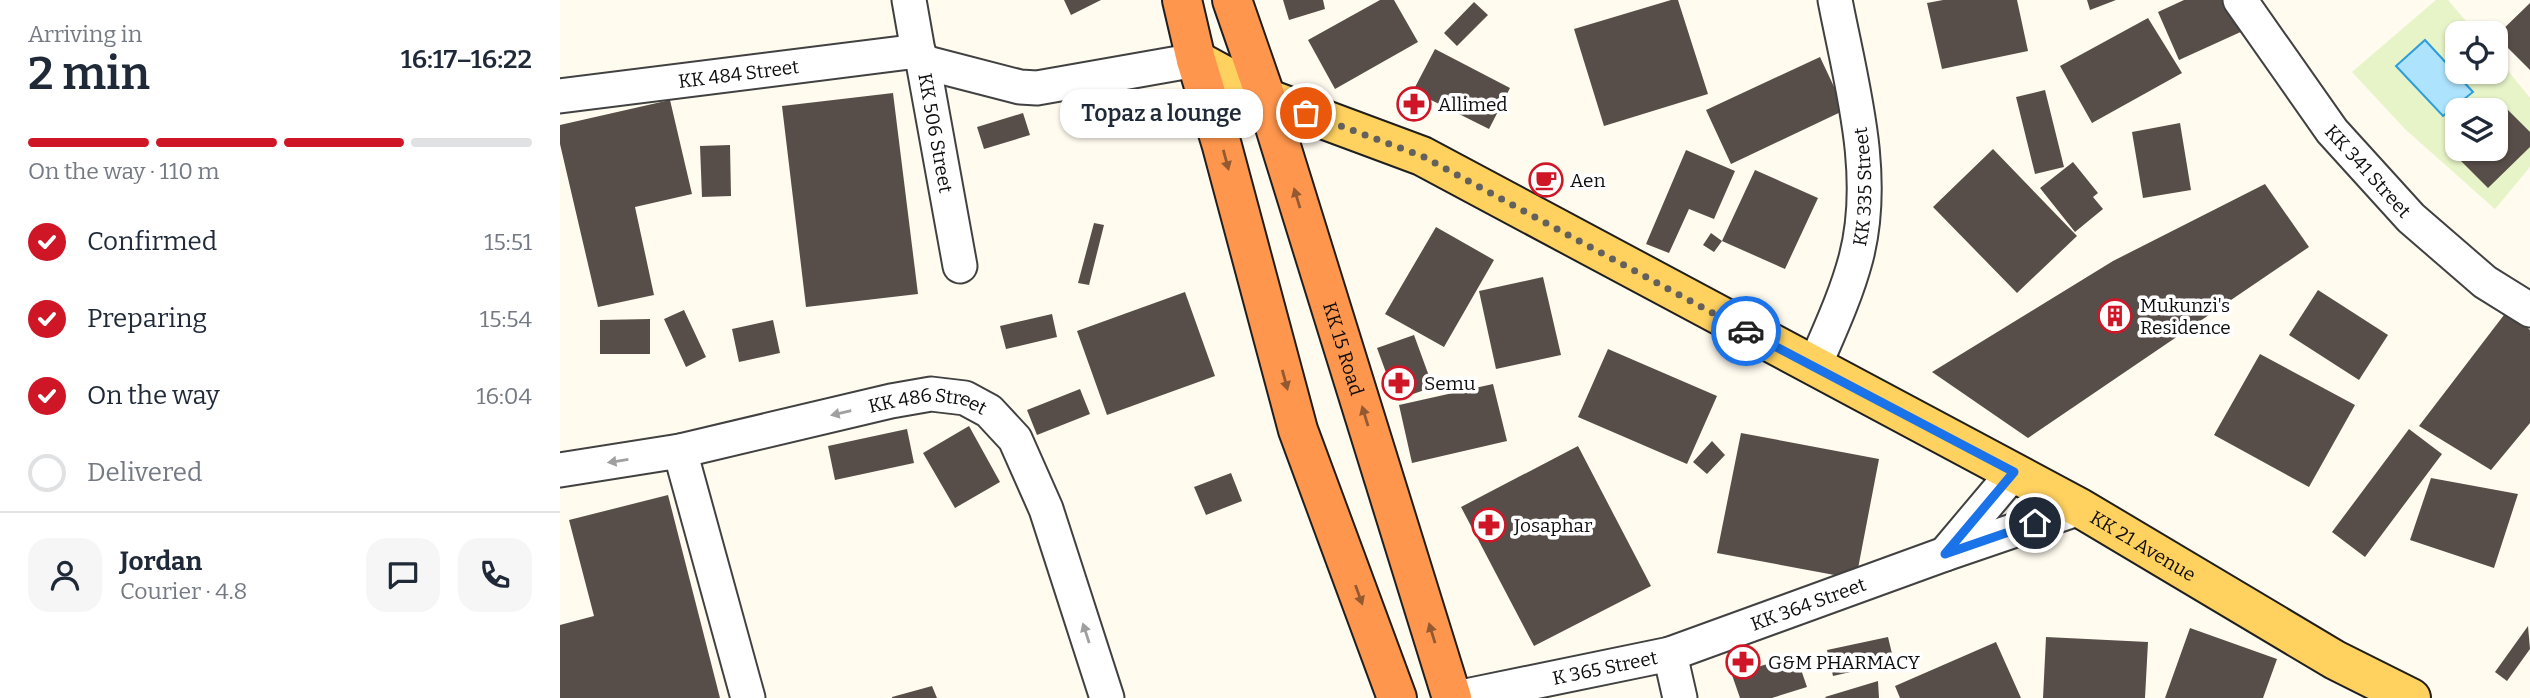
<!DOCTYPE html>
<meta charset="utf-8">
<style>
body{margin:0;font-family:Bitter,serif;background:#f6f6f7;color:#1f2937;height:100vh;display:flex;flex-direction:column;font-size:26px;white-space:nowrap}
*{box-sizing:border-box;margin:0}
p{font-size:23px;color:#747a83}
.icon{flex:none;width:38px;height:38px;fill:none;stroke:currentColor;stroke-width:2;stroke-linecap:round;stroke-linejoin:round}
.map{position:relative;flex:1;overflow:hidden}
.drawer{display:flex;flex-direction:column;background:#fff;width:560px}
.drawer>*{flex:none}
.buttons{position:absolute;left:1885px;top:21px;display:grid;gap:14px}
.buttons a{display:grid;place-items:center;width:63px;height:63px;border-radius:14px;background:#fff;box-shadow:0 2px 5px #0004;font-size:35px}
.pin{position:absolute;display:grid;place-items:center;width:60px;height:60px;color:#fff;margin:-30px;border:4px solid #fff;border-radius:50%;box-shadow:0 2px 7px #0007}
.courier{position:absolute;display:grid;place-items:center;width:70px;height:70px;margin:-35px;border:5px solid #1a73e8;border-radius:50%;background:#fff;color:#222;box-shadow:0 2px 9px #0007}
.bubble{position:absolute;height:49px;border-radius:21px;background:#fff;box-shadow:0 2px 5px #0004;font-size:23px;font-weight:600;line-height:49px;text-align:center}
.summary em{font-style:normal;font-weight:600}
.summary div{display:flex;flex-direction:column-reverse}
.summary{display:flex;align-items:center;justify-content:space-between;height:119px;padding:0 28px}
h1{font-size:46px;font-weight:600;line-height:52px}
.bar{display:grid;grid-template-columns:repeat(4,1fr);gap:10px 7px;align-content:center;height:84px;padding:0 28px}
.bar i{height:9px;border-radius:5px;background:#e0e1e3}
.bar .selected{background:#ce1627}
.bar p{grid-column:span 4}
.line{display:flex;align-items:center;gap:18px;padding:0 28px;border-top:2px solid #e0e1e3}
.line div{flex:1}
.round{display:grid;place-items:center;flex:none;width:74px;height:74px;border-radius:21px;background:#f6f6f7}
ol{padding:0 28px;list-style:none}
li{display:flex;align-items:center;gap:21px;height:77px}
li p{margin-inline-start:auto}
li .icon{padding:7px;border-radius:50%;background:#ce1627;color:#fff;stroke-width:4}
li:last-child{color:#747a83}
li i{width:38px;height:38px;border:4px solid #e0e1e3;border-radius:50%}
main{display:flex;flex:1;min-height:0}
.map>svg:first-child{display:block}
.pitch{fill:#e7f4c7;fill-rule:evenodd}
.water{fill:#ade3fd;stroke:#2c9edc;stroke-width:2}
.building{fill:#584e49}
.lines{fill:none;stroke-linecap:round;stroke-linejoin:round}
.minor-casing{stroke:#414141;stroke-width:37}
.major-casing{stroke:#1f1f1f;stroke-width:42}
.highway-casing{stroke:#1f1f1f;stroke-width:42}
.minor{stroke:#fff;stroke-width:33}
.major{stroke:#ffd15f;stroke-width:38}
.highway{stroke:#ff964d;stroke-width:38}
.oneway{fill:#935931}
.oneway2{fill:#9f9f9f}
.done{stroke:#62615d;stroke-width:7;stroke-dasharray:0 12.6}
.route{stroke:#1a73e8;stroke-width:9}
.labels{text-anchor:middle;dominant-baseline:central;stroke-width:7;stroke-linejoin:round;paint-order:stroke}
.street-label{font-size:19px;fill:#0e0e0e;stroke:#fff}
.poi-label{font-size:19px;fill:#0e0e0e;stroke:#fff;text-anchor:start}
</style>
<main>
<section class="drawer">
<div class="summary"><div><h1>2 min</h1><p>Arriving in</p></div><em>16:17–16:22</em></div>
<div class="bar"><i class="selected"></i><i class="selected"></i><i class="selected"></i><i></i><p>On the way · 110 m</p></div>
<ol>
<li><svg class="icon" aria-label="check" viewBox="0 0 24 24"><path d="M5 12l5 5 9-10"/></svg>Confirmed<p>15:51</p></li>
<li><svg class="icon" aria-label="check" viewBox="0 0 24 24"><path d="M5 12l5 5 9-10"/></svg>Preparing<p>15:54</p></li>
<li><svg class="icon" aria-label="check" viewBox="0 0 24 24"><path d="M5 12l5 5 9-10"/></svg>On the way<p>16:04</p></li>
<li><i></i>Delivered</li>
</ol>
<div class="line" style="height:126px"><a class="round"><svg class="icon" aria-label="person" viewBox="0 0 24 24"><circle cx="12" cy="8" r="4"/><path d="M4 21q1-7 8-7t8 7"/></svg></a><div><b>Jordan</b><p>Courier · 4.8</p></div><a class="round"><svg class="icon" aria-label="chat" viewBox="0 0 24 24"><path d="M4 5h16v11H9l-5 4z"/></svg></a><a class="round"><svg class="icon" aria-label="phone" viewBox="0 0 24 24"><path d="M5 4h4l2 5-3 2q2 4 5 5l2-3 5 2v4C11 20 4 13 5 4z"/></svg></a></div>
</section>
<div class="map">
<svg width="1970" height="698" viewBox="0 0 1970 698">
<rect width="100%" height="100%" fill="#fffbef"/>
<path class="pitch" d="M1876 0H1888L1916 33H1897V72H1936V56L1970 98V167L1935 209 1845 129 1792 72ZM1897 110H1936V149H1897Z"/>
<path class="water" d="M1865 40 1913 92 1883 116 1836 66Z"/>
<path class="building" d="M504 0H541L511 15Z
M723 0H763L765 9 729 20Z
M820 0H834L858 42 775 89 748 40Z
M1111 0H1118L1148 94 1044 126 1014 29Z
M1383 0H1457L1468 51 1382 69 1367 3Z
M1527 0H1556L1530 10Z
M1624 0H1671L1685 30 1619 60 1598 12Z
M914 2 928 15 897 46 884 33Z
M1970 3V70L1936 36Z
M1588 18 1622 73 1532 123 1500 66Z
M875 49 950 88 929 129 853 91Z
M1260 57 1285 110 1171 164 1146 110Z
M570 79 573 94 549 100 546 85Z
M1485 90 1504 167 1475 174 1456 97Z
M333 93 358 294 246 307 222 106Z
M110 100 132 194 75 207 94 295 38 307 0 144V125Z
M1938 100 1970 132V147L1928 188 1888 148 1897 140V149H1936V110H1927Z
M463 113 470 135 424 149 417 127Z
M1620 123 1631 190 1583 198 1572 132Z
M170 145 171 196 142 197 140 146Z
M1433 149 1517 236 1457 293 1373 207Z
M1126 150 1175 171 1154 219 1129 209 1109 253 1086 244Z
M1513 162 1538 193 1533 197 1543 209 1515 232 1480 188Z
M1195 170 1258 198 1225 269 1162 241Z
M1705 184 1749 247 1468 438 1372 372 1553 261Z
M534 223 544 225 529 285 518 283Z
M876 227 934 260 884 347 825 314Z
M1151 233 1162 241 1154 252 1143 245Z
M983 277 1001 355 936 369 919 291Z
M1758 290 1828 335 1799 380 1729 335Z
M625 292 655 376 547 415 517 331Z
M124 310 146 357 126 367 104 319Z
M1947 311 1970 330V423L1931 470 1859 426Z
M492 314 497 337 446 349 440 326Z
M90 319V354H40V320Z
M213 320 220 353 179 362 172 329Z
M854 335 873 387 836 400 817 348Z
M1048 349 1157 396 1127 464 1018 417Z
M1700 354 1795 405 1749 487 1654 435Z
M933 384 947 441 852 463 839 405Z
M520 389 530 414 477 435 467 410Z
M409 426 440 482 395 508 363 453Z
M347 429 354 463 275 480 268 446Z
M1849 429 1882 454 1805 557 1772 532Z
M1181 433 1319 459 1296 579 1157 553Z
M1152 441 1165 455 1147 474 1133 462Z
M1018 446 1091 586 974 646 901 507Z
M671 473 682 501 646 515 634 487Z
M1871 478 1958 494 1934 568 1850 540Z
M108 495 160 698H0V625L34 616 9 520Z
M1968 626 1970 649 1947 681 1935 672Z
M1630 628 1717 659 1703 698H1605Z
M1328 637 1334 662 1273 676 1267 650Z
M1486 637 1588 642 1585 698H1483Z
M1436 642 1461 698H1340L1335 686Z
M1236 655 1247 687 1212 698H1180L1172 675Z
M1318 681 1319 698H1266L1265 697Z
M372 686 377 698H332V697Z"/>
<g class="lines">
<defs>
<g id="minor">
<path id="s1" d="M349 0 358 51 363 62 400 266"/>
<path id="s2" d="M1680 0 1772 131 1851 218 1925 282 1970 310"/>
<path d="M363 62 460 87 477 88 636 60"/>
<path id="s3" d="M0 96 358 51"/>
<path id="s4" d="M1254 367C1269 332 1286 296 1296 258 1318 174 1291 83 1275 0"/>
<path d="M120 451 188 698"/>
<path id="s5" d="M0 470 120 451 331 401 371 394 405 398 429 411 455 439 486 509 547 698"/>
<path d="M1385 554 1454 472"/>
<path id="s6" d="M1110 654 1385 554 1520 508"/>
<path id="s7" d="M896 698 1110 654 1120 698"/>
</g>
<g id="major">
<path id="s8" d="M636 60 706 98 862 156 1520 508 1775 660 1851 698"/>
</g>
<g id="highway">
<path d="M622 0 636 60 662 146 738 430 837 698"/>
<path id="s9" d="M672 0 706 98 892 698"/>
</g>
</defs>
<use href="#minor" class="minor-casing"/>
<use href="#major" class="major-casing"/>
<use href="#highway" class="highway-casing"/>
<use href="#minor" class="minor"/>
<use href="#major" class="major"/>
<use href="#highway" class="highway"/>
</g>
<defs><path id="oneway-solid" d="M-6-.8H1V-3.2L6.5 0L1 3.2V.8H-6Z" transform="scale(1.75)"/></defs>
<g class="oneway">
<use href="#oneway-solid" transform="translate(666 160) rotate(75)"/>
<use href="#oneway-solid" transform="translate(737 198) rotate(-107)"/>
<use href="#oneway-solid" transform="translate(725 380) rotate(75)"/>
<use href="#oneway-solid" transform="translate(805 416) rotate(-107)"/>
<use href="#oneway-solid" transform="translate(799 595) rotate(70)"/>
<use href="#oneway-solid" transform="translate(872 633) rotate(-107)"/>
</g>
<g class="oneway2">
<use href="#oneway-solid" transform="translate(281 413) rotate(167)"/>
<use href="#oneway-solid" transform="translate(58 461) rotate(171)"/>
<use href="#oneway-solid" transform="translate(526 633) rotate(-108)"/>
</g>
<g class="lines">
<path class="done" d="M746 113 862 156 1186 331"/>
<path class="route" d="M1186 331 1454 472 1385 554 1475 523"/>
</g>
<defs>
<symbol id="pharmacy-ring" viewBox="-11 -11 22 22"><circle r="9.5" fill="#fff" stroke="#ce1627" stroke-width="1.5"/><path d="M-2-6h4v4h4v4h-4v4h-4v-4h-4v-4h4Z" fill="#ce1627"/></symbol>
<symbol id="cafe-ring" viewBox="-11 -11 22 22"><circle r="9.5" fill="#fff" stroke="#ce1627" stroke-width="1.5"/><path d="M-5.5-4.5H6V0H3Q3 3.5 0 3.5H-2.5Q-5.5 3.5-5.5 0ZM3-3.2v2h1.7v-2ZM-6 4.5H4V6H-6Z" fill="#ce1627"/></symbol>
<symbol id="building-ring" viewBox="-11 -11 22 22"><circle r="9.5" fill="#fff" stroke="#ce1627" stroke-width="1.5"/><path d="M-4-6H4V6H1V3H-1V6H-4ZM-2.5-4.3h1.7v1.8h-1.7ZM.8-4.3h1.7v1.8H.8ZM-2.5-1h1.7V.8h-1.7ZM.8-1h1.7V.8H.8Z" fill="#ce1627"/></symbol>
</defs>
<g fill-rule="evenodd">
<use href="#pharmacy-ring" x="835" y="85" width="38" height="38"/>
<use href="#cafe-ring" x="967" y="161" width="38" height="38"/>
<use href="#building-ring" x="1536" y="297" width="38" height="38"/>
<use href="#pharmacy-ring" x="820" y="364" width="38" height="38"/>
<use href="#pharmacy-ring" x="910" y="506" width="38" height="38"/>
<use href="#pharmacy-ring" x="1164" y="643" width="38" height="38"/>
</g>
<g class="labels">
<g class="street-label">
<text stroke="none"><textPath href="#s3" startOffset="180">KK 484 Street</textPath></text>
<text stroke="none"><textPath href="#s1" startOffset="136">KK 506 Street</textPath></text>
<text stroke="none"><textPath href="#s2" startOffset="214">KK 341 Street</textPath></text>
<text stroke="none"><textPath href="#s4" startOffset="189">KK 335 Street</textPath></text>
<text stroke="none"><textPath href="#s9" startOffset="366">KK 15 Road</textPath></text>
<text stroke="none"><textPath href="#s5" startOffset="376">KK 486 Street</textPath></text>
<text stroke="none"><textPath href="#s8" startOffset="1066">KK 21 Avenue</textPath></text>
<text stroke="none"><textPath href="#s6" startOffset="147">KK 364 Street</textPath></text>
<text stroke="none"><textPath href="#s7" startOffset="152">K 365 Street</textPath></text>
</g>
<g class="poi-label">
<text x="878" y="104">Allimed</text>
<text x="1010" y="180">Aen</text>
<text x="1580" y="305">Mukunzi's<tspan x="1580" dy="22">Residence</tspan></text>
<text x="864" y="383">Semu</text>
<text x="954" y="525">Josaphar</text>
<text x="1208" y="662">G&amp;M PHARMACY</text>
</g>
</g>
</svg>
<div class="buttons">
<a><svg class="icon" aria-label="locate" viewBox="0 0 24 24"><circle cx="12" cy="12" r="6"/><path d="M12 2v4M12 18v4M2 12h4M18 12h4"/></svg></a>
<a><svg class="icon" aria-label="layers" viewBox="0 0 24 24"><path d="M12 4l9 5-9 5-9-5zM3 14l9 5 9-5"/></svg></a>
</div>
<div class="pin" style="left:746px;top:113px;background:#ea580c"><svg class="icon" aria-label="bag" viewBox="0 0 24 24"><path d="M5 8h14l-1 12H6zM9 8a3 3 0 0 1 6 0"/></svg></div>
<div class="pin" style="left:1475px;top:523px;background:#1f2937"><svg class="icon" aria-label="home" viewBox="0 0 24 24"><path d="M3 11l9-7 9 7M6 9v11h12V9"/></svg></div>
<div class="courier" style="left:1186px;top:331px"><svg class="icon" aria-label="car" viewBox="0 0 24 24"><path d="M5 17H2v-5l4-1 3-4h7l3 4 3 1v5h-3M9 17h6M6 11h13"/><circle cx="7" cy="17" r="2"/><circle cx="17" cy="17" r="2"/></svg></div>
<div class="bubble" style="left:500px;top:89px;width:203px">Topaz a lounge</div>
</div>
</main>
